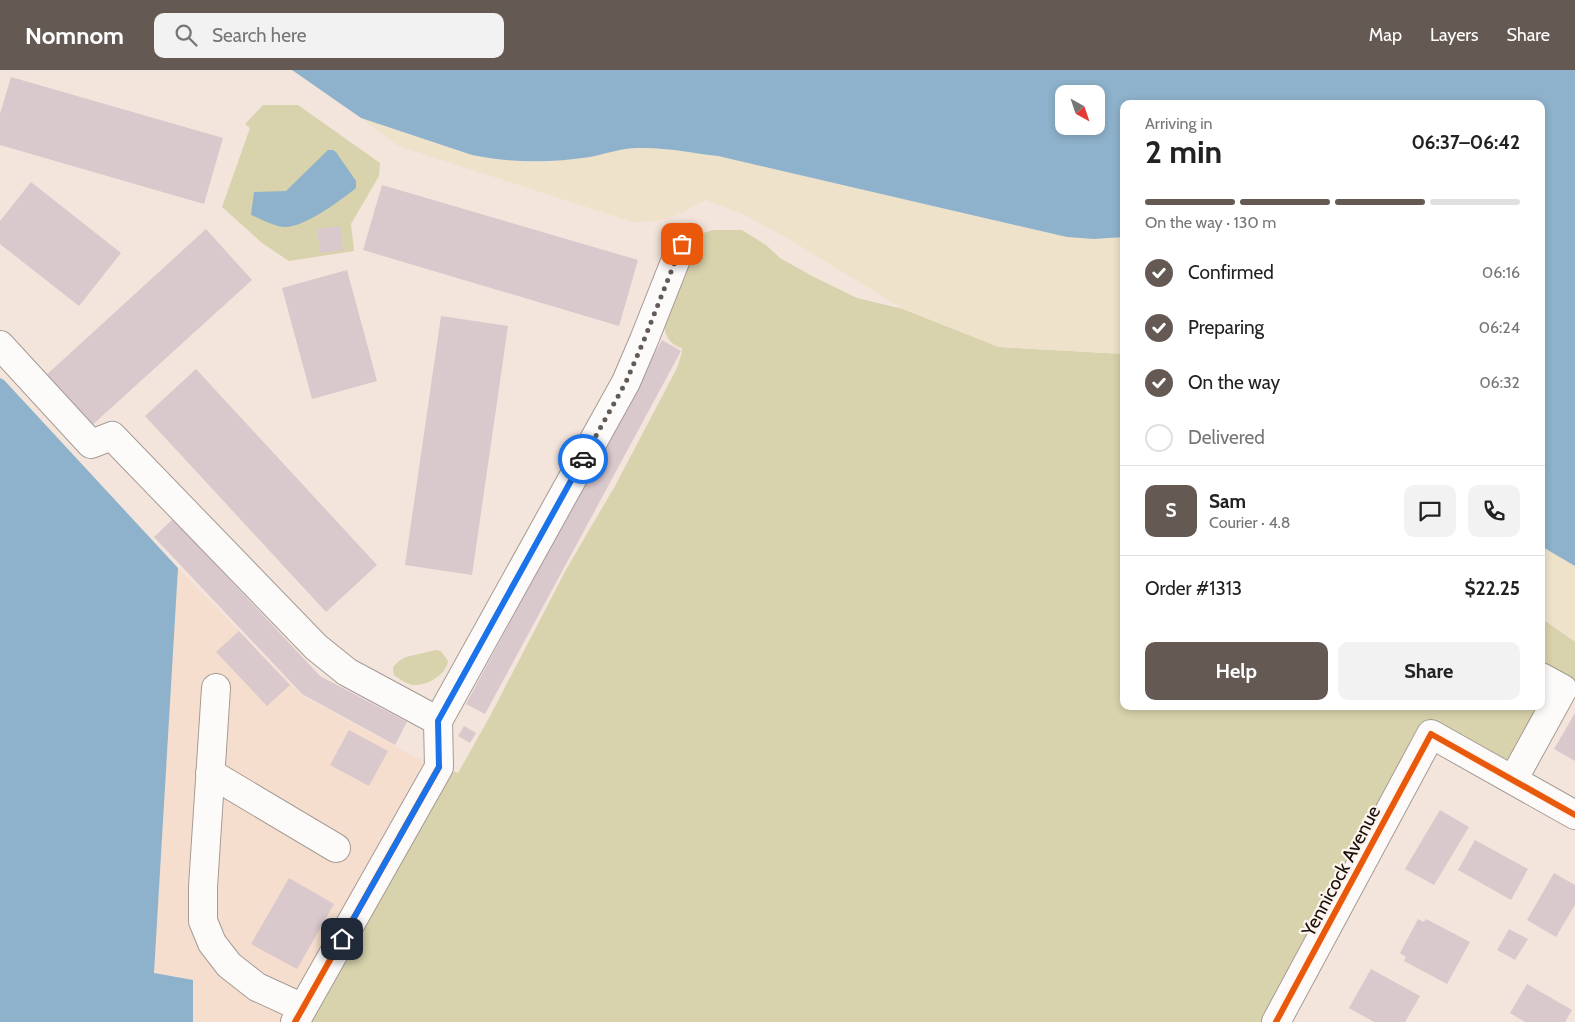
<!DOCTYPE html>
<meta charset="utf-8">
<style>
body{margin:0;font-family:Cabin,sans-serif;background:#f2f2f2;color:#222;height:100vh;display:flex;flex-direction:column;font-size:19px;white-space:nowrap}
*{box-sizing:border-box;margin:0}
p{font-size:16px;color:#767676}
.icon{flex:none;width:28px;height:28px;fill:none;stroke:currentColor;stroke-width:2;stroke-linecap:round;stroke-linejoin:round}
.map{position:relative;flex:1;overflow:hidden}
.sheet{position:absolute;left:1120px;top:30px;width:425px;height:610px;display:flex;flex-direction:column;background:#fff;border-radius:10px;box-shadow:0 2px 8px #0003}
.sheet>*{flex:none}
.needle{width:32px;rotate:140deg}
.buttons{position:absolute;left:1055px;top:15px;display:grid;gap:10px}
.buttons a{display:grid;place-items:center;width:50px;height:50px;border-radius:10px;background:#fff;box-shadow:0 2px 8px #0003;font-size:25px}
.pin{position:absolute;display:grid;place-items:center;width:42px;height:42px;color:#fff;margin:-21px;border-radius:10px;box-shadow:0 2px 8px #0006}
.courier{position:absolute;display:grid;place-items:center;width:50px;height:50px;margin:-25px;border:4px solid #1a73e8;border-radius:50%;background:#fff;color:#222;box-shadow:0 1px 6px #0007}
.summary em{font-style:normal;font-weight:700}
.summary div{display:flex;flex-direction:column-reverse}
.summary{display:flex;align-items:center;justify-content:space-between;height:85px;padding:0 25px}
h1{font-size:32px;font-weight:700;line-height:38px}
.bar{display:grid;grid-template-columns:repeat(4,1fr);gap:8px 5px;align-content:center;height:60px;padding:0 25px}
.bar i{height:6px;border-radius:4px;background:#e0e0e0}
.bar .on{background:#645a53}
.bar p{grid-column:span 4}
.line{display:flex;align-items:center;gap:12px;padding:0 25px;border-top:1px solid #e0e0e0}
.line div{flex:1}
.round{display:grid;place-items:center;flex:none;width:52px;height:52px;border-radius:10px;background:#f2f2f2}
ol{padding:0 25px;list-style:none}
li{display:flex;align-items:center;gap:15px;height:55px}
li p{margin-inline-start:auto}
li .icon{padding:5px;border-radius:50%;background:#645a53;color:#fff;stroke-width:4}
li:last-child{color:#767676}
li i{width:28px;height:28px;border:2px solid #e0e0e0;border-radius:50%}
.button{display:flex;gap:10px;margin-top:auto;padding:10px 25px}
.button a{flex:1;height:58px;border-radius:10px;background:#645a53;color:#fff;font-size:20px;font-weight:700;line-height:58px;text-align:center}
.button a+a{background:#f2f2f2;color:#222}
header{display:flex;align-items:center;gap:30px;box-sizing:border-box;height:70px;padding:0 25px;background:#645a53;color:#fff}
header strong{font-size:24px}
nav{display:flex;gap:28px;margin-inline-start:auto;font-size:18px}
.search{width:350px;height:45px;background:#f2f2f2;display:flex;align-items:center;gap:12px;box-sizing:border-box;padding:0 18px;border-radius:10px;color:#767676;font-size:19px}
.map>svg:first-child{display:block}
.built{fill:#f6dece}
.green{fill:#d8d3ac}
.sand{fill:#eee2ca}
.water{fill:#8eb2cb;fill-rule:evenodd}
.building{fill:#d9c8cc}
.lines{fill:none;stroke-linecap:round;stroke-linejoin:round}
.minor-casing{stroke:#a59b94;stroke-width:30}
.minor{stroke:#fdfbfa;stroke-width:28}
.cycleway-casing{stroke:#fef4ed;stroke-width:9}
.cycleway{stroke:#e8590c;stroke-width:6}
.done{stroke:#645a53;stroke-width:5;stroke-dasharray:0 9}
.route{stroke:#1a73e8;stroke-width:6}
.labels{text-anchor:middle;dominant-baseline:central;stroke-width:4.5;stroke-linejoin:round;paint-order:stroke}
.street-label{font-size:19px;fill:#170f09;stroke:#fef4ed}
</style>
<header>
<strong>Nomnom</strong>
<div class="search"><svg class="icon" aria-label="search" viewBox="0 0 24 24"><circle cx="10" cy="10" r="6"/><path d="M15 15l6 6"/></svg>Search here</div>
<nav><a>Map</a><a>Layers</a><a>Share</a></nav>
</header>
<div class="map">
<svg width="1575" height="952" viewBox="0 0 1575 952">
<rect width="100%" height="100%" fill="#f3e5dc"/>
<path class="built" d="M178 498 301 625 415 687 440 696 295 952H193V910L154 903Z"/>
<path class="green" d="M263 35H298L380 93 379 106 351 154 354 181 289 191 262 173 222 137 250 58 245 54Z
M713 160H742L766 175 780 188 812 206 857 228 903 239 999 277 1124 284V636H1541V476L1575 496V626L1526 715 1427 662 1273 952H295L440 696 458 703 489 648 567 498 615 416 677 298 682 282V278C667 274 664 262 664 248L693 171 703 163Z
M436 580 441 581 448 591C446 605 427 616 413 615 406 614 400 609 394 605L393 597 399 591 406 587Z"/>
<path class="sand" d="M361 48 472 85C511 93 551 93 590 87 606 84 621 78 638 78 665 77 692 83 718 86L1067 167 1094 169 1124 167V284L999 277 903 239 787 168 738 142 705 130C676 146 667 152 633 152L398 76Z
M1541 476 1575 496V572L1541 548Z"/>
<path class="water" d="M292 0H1575V496L1541 476V34H1124V167L1094 169 1067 167 718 86C692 83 665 77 638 78 621 78 606 84 590 87 551 93 511 93 472 85L361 48ZM1064 24H1096V56H1064Z
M328 80H333L336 82 356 111V118C341 130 304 158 284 157 273 156 261 149 251 145L254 122 286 121Z
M0 308 4 310 178 498 154 903 193 910V952H0Z"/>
<path class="building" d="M11 7 223 68 204 134 0 75V44Z
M31 112 121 183 79 236 0 174V151Z
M382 115 638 190 619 256 363 180Z
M340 156 343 180 320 183 317 159Z
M206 159 252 210 89 358 43 308Z
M347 200 377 311 312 329 282 218Z
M441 246 508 256 472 505 405 495Z
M662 270 681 281 485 644 466 634Z
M196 299 377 495 326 542 145 346Z
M173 449 320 606 407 652 395 675 302 624 154 467Z
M239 561 290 615 267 636 216 582Z
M1575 643V691L1554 679Z
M464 656 476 663 470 673 458 666Z
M349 660 388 681 369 716 330 695Z
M1440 740 1469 757 1434 815 1405 799Z
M1475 770 1528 799 1511 830 1458 800Z
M1554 803 1575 815V835L1556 867 1527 850Z
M289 808 334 834 297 899 251 874Z
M1418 849 1424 852 1426 849 1470 872 1447 914 1404 891 1406 887 1400 883Z
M1509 859 1528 869 1515 890 1497 880Z
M1371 899 1420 926 1405 952H1374L1349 938Z
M1527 914 1572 940 1565 952H1525L1510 943Z"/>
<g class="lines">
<defs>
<path id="minor" d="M0 275 91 374 112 366 316 577 347 602 438 651
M216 618 203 817V851L212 873 229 895 257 917 303 938
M210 703 336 778
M1513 710 1563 619 1541 607
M295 952 439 697 438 651 626 312 644 270 682 174
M1276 952 1431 664 1575 745"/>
</defs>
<use href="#minor" class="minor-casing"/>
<use href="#minor" class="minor"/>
<defs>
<path id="cycleway" d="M295 952 439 697
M1276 952 1431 664 1575 745"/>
</defs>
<use href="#cycleway" class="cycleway-casing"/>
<use href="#cycleway" class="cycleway"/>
</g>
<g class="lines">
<path class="done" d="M583 389 626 312 644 270 682 174"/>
<path class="route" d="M342 869 439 697 438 651 583 389"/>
</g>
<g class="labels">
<g class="street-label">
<text transform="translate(1341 801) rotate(-62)">Yennicock Avenue</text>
</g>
</g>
</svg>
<div class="buttons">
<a><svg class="needle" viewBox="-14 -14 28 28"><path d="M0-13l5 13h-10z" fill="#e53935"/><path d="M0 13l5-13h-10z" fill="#767676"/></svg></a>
</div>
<div class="pin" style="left:682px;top:174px;background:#ea580c"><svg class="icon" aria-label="bag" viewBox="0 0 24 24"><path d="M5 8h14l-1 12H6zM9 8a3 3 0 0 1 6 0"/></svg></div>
<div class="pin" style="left:342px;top:869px;background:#1f2937"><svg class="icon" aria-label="home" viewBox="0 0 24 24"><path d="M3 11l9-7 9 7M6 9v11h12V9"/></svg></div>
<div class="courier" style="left:583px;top:389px"><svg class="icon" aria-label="car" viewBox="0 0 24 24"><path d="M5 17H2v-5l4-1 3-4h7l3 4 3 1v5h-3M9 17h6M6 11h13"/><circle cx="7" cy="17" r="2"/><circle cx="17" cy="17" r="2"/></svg></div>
<section class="sheet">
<div class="summary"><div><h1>2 min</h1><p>Arriving in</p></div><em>06:37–06:42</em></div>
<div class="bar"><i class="on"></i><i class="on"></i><i class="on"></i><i></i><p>On the way · 130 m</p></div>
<ol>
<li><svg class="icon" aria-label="check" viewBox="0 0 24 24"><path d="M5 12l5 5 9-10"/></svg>Confirmed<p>06:16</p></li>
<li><svg class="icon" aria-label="check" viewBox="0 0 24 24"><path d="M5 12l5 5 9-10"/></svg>Preparing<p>06:24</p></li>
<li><svg class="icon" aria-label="check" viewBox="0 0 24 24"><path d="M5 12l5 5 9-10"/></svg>On the way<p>06:32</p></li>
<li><i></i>Delivered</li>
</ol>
<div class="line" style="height:90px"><b class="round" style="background:#645a53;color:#fff">S</b><div><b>Sam</b><p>Courier · 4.8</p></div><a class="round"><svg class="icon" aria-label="chat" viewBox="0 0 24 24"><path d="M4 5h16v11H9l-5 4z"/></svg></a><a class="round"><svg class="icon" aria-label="phone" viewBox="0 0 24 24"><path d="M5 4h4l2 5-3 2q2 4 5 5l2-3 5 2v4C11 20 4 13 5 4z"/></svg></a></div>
<div class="line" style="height:65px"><div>Order #1313</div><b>$22.25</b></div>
<div class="button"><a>Help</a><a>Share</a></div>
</section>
</div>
